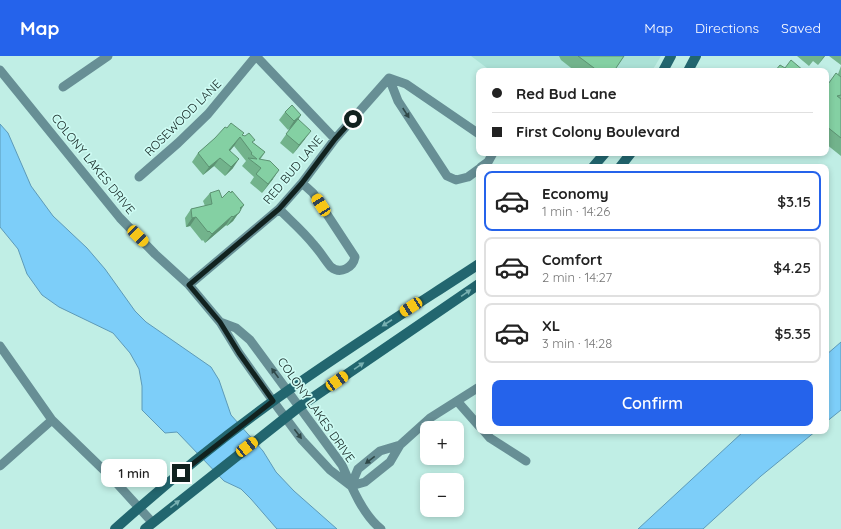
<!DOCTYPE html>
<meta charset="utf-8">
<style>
body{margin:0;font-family:Quicksand,sans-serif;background:#f2f2f2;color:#222;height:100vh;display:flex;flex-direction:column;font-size:15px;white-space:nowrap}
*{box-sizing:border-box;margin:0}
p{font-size:13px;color:#767676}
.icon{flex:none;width:22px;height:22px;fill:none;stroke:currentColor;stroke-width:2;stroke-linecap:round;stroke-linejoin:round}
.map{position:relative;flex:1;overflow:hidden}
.details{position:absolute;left:476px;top:108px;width:353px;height:270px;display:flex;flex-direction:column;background:#fff;border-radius:8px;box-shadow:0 2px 6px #0003}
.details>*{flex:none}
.banner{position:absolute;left:476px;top:12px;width:353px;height:88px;border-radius:8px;box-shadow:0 2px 6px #0003;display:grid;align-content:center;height:88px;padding:0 16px;background:#fff}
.controls{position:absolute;left:420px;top:365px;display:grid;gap:8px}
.controls a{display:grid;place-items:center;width:44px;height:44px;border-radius:8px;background:#fff;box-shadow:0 2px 6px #0003;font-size:20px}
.end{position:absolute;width:18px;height:18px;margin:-9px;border:5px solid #11221f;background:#fff;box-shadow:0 0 0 2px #fff}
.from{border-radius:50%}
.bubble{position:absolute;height:28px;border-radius:8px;background:#fff;box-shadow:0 2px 6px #0003;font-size:13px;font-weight:600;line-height:28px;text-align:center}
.car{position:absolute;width:12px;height:24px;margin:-12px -6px;border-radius:5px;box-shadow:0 0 3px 1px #0007;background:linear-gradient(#f5c518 24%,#345 0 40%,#f5c518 0 76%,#345 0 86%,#f5c518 0)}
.banner b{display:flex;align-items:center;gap:14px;height:38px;font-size:15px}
.banner b+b{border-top:1px solid #e0e0e0}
.banner i{width:10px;height:10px;background:#222}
ul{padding:7px 0 0;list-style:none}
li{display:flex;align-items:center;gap:12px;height:60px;margin:0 8px 6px;padding:0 8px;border:2px solid #e0e0e0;border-radius:8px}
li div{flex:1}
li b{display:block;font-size:15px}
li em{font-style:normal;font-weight:600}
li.active{border-color:#2563eb}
li>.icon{width:36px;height:36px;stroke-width:1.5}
.cta{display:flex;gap:8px;margin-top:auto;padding:8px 16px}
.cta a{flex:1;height:46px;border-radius:8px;background:#2563eb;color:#fff;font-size:16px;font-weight:600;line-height:46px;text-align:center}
header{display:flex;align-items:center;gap:24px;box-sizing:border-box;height:56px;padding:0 20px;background:#2563eb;color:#fff}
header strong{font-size:19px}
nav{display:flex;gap:22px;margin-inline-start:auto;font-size:14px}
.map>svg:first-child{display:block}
.built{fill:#abe1d6}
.water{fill:#7dcef9;stroke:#5d9ab8}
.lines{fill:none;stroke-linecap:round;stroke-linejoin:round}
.street{stroke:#678f95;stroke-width:9}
.secondary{stroke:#22666f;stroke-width:10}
.wall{fill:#72b38c}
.shaded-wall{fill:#5c9272}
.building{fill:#84d0a3;stroke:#5c9272}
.oneway{fill:#2f4848}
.oneway2{fill:#78b0b1}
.route{stroke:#11221f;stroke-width:5}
.labels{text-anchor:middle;stroke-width:3.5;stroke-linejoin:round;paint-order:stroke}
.street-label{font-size:12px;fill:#11221f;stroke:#cdfbf3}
</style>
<header>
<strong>Map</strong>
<nav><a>Map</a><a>Directions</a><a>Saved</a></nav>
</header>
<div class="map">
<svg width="841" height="473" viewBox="0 0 841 473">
<rect width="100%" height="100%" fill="#c0eee5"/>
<path class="built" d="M471 0H661L652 15H491Z"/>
<path class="water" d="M0 68 8 77 31 130 53 160 87 192 105 213 135 255 146 266 211 311 219 324 231 359 263 395 276 416 294 435 337 473H277L251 443 241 433 224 425 177 376 165 377 142 354V330L139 313 130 297 113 277 59 251 42 239 27 218 18 193 0 171Z
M841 286V354L826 366V299Z
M744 375H816L761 420 703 473H638Z"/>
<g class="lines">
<path class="street" d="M256 0 335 83
M0 14 120 162 155 198 189 229 220 266 239 297 273 345 302 384 330 414 351 430
M389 22 398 45 447 120 456 124 468 121 479 113
M389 22 406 28 479 78
M63 31 108 0
M481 111 488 106 493 97
M139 121 178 87 208 58 256 0
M279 153C291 165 304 176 314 189 319 194 327 207 331 211 341 219 353 211 355 201L313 137 302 127
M189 229 279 153 302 127 335 83 389 22
M220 266 236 272 250 284 342 409C351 430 363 459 381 473
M0 290 52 364 112 422 152 466
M457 345 479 370
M484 375 490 382 526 405
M0 410 52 364
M351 430 365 426 390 406 400 389 430 362 479 331
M351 430 358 413 380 395 400 389"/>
<path class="secondary" d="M663 15 671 0
M688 15 696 0
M593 111 605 97
M620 111 631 97
M115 473C163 430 213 389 265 351 335 300 407 255 479 208
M145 473 299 351 479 228"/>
</g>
<path class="wall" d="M559 0H624L614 15H575L561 4Z
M797 0H825L818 9 813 5 809 10Z
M829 0H841V9Z
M841 10V100L826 88V31L838 18Z
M285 56 301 59 298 64 305 83 293 98 280 87 292 70 288 74 279 64Z
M227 72 243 79 265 96 260 104 273 123 262 137 250 127 254 121 242 110 246 105 234 90 230 95 233 112 225 120 214 110 203 119 192 106 198 97Z
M210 137 222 142 244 149 233 165 227 170 226 169 205 187 203 184 202 185 190 170 186 171 185 162 191 153 205 150 203 145Z"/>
<path class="shaded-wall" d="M824 0H825L818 9Z
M301 59 295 68 288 74 294 65Z
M311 75 305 83 293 98 299 89Z
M240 81 234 90 223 103 229 94Z
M220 102 214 110 203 119 209 111Z
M239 103 233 112 225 120 231 111Z
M279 114 273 123 262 137 268 128Z
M244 149 233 165 227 170 240 152Z
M232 160 226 169 205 187 212 178Z
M196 161 190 170 186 171 192 162Z"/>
<path class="building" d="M578 0H624L614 15H598Z
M791 4 804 15H775L780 9 785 12Z
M836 17 841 21V39L837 40 841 43V82L826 70V31Z
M292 49 301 59 294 65 285 56Z
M298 63 311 75 299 89 286 78Z
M231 67 244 77 242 79 245 80 249 77 255 84 252 86 265 96 259 103 270 105 279 114 268 128 256 118 261 112 248 102 257 103 251 98 252 97 240 81 229 94 239 103 231 111 220 102 209 111 198 97 215 82 225 71 227 72Z
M219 134 222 142 229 135 231 137 232 135 244 149 240 152 241 153 239 157 233 161 232 160 212 178 209 175 208 176 196 161 192 162 191 153 212 148 210 137Z"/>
<defs><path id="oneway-solid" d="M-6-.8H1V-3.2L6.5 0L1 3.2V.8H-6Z"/></defs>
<g class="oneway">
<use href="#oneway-solid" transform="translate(406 57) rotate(57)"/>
<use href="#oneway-solid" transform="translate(275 317) rotate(-126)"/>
<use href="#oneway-solid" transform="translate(298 378) rotate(53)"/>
<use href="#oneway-solid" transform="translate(370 404) rotate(142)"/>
</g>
<g class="oneway2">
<use href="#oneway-solid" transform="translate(466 237) rotate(-35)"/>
<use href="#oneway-solid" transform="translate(387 267) rotate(147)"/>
<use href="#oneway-solid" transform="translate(359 310) rotate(-34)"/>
<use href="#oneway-solid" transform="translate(175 448) rotate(-38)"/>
</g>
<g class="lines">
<path class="route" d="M181 417 273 345 239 297 220 266 189 229 279 153 302 127 335 83 353 63"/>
</g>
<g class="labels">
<g class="street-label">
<text transform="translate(183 62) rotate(-45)" y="4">ROSEWOOD LANE</text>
<text transform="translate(93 108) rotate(51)" y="4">COLONY LAKES DRIVE</text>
<text transform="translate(293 114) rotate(-50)" y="4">RED BUD LANE</text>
<text transform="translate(316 354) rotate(55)" y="4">COLONY LAKES DRIVE</text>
</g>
</g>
</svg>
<div class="controls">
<a>+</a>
<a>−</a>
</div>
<i class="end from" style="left:353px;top:63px"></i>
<i class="end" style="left:181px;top:417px"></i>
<div class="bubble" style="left:101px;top:403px;width:66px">1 min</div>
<i class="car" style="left:321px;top:149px;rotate:327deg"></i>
<i class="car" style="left:138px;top:180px;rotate:135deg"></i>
<i class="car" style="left:411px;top:251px;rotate:237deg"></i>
<i class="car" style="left:337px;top:325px;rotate:56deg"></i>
<i class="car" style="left:247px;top:391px;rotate:52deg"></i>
<div class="banner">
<b><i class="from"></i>Red Bud Lane</b>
<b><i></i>First Colony Boulevard</b>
</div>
<section class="details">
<ul>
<li class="active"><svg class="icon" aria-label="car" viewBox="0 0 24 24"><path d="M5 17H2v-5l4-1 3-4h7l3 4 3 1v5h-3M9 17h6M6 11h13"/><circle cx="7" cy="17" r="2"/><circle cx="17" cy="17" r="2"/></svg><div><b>Economy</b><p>1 min · 14:26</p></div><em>$3.15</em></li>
<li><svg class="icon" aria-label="car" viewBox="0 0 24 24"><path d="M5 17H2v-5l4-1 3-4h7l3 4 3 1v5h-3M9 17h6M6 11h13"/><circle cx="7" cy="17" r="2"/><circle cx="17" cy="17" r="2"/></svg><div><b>Comfort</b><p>2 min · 14:27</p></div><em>$4.25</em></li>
<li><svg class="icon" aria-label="car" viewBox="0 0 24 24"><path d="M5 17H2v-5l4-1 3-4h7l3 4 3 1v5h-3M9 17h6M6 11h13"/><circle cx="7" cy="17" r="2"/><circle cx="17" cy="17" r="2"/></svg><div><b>XL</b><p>3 min · 14:28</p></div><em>$5.35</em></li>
</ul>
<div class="cta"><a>Confirm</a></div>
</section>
</div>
